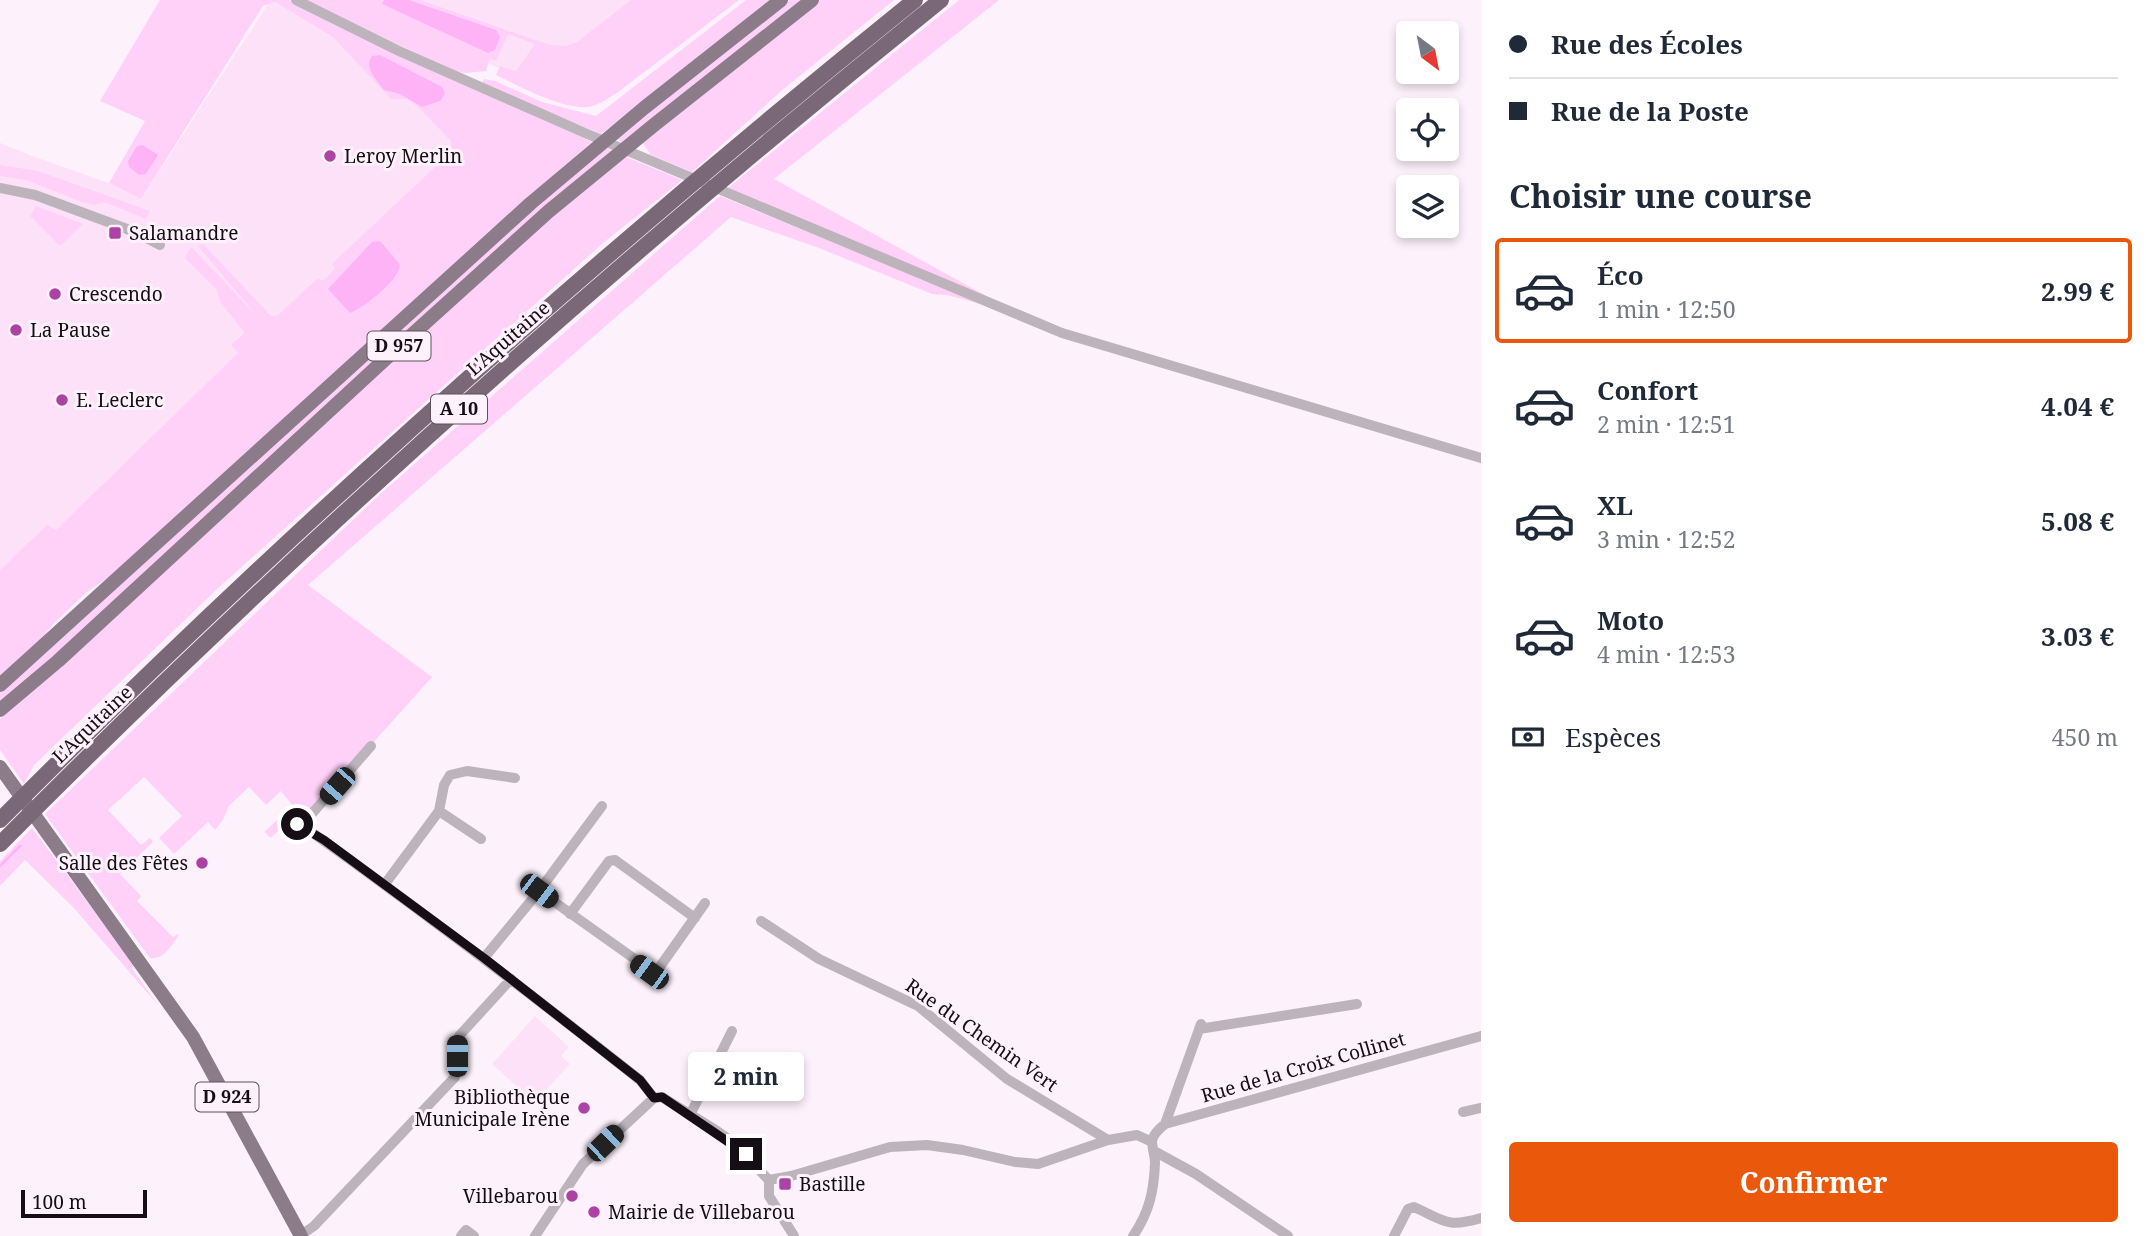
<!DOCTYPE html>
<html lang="fr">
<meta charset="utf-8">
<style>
body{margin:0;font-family:"Noto Serif",serif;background:#f2f2f3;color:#1f2937;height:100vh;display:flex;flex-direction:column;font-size:26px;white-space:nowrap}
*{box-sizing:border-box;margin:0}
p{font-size:23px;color:#747a83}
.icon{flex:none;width:38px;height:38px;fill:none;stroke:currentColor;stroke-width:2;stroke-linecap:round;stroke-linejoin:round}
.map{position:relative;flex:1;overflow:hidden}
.panel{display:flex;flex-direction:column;background:#fff;width:665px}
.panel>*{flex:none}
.hud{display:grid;align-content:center;height:154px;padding:0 28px;background:#fff}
.needle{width:46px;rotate:148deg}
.controls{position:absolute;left:1396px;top:21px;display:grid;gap:14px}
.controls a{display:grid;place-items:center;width:63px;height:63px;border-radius:7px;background:#fff;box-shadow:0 4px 10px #0003;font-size:35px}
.scale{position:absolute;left:21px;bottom:18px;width:126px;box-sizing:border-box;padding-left:7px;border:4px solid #150e14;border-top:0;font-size:19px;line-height:24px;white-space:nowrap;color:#150e14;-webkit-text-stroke:5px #fdf1fb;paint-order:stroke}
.end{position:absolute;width:32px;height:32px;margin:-16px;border:9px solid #150e14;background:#fff;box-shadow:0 0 0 4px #fff}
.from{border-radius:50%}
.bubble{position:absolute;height:49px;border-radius:7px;background:#fff;box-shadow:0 4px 10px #0003;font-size:23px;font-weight:700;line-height:49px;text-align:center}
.car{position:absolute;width:21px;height:42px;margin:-21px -10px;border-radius:9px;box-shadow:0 0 5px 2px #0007;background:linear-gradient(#222 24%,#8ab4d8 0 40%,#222 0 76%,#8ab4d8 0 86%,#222 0)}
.hud b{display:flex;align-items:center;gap:24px;height:66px;font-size:26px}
.hud b+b{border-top:2px solid #e0e1e3}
.hud i{width:18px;height:18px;background:#1f2937}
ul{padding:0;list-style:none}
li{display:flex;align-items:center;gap:21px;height:105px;margin:0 14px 10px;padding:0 14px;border:4px solid transparent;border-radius:7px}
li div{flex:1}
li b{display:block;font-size:26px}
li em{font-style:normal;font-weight:700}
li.active{border-color:#ea580c}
li>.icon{width:63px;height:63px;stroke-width:1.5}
h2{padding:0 28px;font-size:32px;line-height:84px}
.pay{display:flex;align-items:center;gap:18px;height:77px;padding:0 28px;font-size:26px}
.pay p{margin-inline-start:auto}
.cta{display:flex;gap:14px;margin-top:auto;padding:14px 28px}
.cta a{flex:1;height:80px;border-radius:7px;background:#ea580c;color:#fff;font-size:28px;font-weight:700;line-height:80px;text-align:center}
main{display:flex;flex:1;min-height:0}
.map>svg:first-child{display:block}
.built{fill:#fce1f8}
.green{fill:#ffd1f9}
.water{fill:#fdb3f5}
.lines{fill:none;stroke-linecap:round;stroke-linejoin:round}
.stream{stroke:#fdb3f5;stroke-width:2.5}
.minor{stroke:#bcb3bb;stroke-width:10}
.major{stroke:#8c7c8a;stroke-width:14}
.highway{stroke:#7a6878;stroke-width:16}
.route{stroke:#150e14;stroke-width:9}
.poi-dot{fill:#ab42a4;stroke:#fdf1fb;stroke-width:2.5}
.labels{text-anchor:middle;stroke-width:6;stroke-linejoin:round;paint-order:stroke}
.shield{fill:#fdf1fb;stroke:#5b5259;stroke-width:2}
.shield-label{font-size:18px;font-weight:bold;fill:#150e14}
.poi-label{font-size:19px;fill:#150e14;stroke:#fdf1fb;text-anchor:start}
.street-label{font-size:19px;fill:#150e14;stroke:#fdf1fb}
</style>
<main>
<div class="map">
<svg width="1481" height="1236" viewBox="0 0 1481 1236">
<rect width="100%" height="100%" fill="#fdf1fb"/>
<path class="built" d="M271 0 540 146 0 660V143L32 156 109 183 141 199Z
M329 0H659L547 87Z
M535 1016 569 1047 561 1056 570 1064 535 1102 492 1064Z"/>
<path class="green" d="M160 0H289L592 142 488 232 125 567 88 591 53 624 35 647 0 678V570L47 525 56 530 238 353 231 345 245 333 221 303 216 289 185 258 191 247 258 317 198 246 203 244 271 316H277L318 278 322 281 335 269 332 264 452 151 451 141 419 108 408 99H391L333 37 275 2 263 6 141 199 109 183 145 121 100 101Z
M304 0H420L550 45 565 46 577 42 631 0H739L618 92C609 98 599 105 588 107 564 110 518 86 496 75L500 66 516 71 535 44 508 34 496 61 490 58 486 71 466 73 456 72Z
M746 0H771L601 134 482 84 484 79 495 81 542 102 596 116Z
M789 0H804L623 143 614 138Z
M820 0H894L781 91 692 172 651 155 642 142Z
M959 0H999L774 179 992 299 728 188Z
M603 147 613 151 78 635 0 703V693L65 636 370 354Z
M624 156 682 180 603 243 217 589 34 765 24 784 0 750V719L76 652 531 234Z
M0 165 38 171 150 211 146 219 104 202 95 205 82 202 26 180 0 176Z
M720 196 988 306 947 295 932 294 819 248 731 217 308 585 432 677 304 820 295 814 271 838 264 832 293 806 281 791 266 805 249 787 229 806 223 820 215 830 208 822 174 854 159 838 182 816 144 777 108 810 141 845 150 838 153 842 120 874 141 896 137 901 173 937 178 934 179 935C171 946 164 960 150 958L45 814 378 496Z
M36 206 83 224 60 246 30 216Z
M32 828 134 964 132 969 159 1006 73 907 25 860 0 886V861Z"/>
<path class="water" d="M384 0H409L496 30 500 37 495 50 488 53 382 4Z
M380 55 442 87 445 94 440 101 422 107 400 94 384 90C377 80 363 68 372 56Z
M143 145 158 155 146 174 139 175 129 167 128 161 137 146Z
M380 241 400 265C397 282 366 306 350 313L328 289 372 242Z"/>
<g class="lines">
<path class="stream" d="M0 866 20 846"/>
<path class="minor" d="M296 0 399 51 585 133 1062 333 1481 458
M0 188 35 195 135 232 160 245
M439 811 481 839
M302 825 371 746
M286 829 297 823 303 826C418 908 530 993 640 1080L654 1098
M385 884 439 811 444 785 450 775 467 771 515 778
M539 891 653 972 659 968 705 903
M570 914 609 861 615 860 695 918
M761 921 819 959 918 1006 1007 1079 1108 1140
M484 958 539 891 602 806
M1199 1029 1357 1004
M654 1098 662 1097C686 1113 728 1134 746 1155 754 1163 760 1172 769 1180
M1463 1112 1481 1108
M690 1115 732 1031
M1165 1124 1201 1024
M1154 1151 1196 1174 1288 1236
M769 1180 791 1176 890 1147 927 1145 963 1150 1015 1162 1038 1164 1108 1140 1137 1135 1152 1142
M769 1180V1196L794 1236
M301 1235 314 1226 455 1077 457 1071 459 1036 511 979
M461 1236 466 1230 474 1236
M535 1236 583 1164 654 1098
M1133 1236C1149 1213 1154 1191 1155 1163 1155 1156 1152 1147 1152 1141 1153 1134 1160 1128 1165 1124L1481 1036
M1394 1236 1408 1209 1414 1207C1445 1221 1447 1228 1481 1218"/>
<path class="major" d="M0 685 531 203 644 108 781 0
M0 710 58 661 394 351 549 211 654 125 812 0
M0 767 193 1037 301 1236"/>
<path class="highway" d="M0 820C289 530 596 257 915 0
M0 844C297 545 613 264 941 0"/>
</g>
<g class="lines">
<path class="route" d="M297 824 324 840 484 958 640 1080 654 1098 662 1097 746 1154"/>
</g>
<g class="poi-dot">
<circle cx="330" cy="156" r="7"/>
<rect x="108" y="226" width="14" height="14" rx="3.5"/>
<circle cx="55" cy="294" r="7"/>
<circle cx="16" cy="330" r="7"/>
<circle cx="62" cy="400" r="7"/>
<circle cx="202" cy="863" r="7"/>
<circle cx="584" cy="1108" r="7"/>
<rect x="778" y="1177" width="14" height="14" rx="3.5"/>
<circle cx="572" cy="1196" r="7"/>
<circle cx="594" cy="1212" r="7"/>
</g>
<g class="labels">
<g class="shield">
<rect x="367.5" y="331.5" width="63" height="29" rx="5"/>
<rect x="431" y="394.5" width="56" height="29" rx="5"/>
<rect x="195.5" y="1082.5" width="63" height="29" rx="5"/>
</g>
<g class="shield-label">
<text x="399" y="352">D 957</text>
<text x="459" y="415">A 10</text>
<text x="227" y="1103">D 924</text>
</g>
<g class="poi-label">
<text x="344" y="163">Leroy Merlin</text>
<text x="129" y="240">Salamandre</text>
<text x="69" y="301">Crescendo</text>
<text x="30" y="337">La Pause</text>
<text x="76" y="407">E. Leclerc</text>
<text x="188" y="870" text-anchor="end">Salle des Fêtes</text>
<text x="570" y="1104" text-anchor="end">Bibliothèque<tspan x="570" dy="22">Municipale Irène</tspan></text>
<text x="799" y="1191">Bastille</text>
<text x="558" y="1203" text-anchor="end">Villebarou</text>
<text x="608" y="1219">Mairie de Villebarou</text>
</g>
<g class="street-label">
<text transform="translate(508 338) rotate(-41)" y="7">L'Aquitaine</text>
<text transform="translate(92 724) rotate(-44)" y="7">L'Aquitaine</text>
<text transform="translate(982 1035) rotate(35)" y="7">Rue du Chemin Vert</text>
<text transform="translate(1303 1067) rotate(-16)" y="7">Rue de la Croix Collinet</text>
</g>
</g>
</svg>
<div class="controls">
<a><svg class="needle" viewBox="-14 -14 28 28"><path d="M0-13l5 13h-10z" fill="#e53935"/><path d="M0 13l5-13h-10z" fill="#747a83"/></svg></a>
<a><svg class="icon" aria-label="locate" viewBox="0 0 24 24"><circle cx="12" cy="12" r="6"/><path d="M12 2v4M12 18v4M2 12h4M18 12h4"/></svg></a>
<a><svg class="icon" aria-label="layers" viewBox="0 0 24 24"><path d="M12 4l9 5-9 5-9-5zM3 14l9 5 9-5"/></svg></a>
</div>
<div class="scale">100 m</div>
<i class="end from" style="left:297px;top:824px"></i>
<i class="end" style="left:746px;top:1154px"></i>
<div class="bubble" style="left:688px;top:1052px;width:116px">2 min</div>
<i class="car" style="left:337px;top:786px;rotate:221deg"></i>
<i class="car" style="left:539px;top:891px;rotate:127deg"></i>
<i class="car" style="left:649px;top:972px;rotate:306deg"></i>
<i class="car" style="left:457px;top:1056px;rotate:0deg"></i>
<i class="car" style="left:605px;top:1143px;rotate:46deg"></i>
</div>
<section class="panel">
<div class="hud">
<b><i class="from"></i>Rue des Écoles</b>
<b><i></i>Rue de la Poste</b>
</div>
<h2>Choisir une course</h2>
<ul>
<li class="active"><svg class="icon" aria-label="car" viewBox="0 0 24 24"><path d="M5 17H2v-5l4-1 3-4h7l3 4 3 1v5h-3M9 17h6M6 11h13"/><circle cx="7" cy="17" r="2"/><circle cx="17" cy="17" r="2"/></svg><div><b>Éco</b><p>1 min · 12:50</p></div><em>2.99 €</em></li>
<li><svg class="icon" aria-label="car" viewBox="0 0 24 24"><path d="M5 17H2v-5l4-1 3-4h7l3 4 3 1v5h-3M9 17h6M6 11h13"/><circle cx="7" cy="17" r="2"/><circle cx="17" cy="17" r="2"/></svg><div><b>Confort</b><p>2 min · 12:51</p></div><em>4.04 €</em></li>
<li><svg class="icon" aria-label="car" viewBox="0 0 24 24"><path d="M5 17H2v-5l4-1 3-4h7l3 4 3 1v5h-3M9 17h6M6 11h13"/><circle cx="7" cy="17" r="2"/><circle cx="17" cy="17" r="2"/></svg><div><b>XL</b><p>3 min · 12:52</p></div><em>5.08 €</em></li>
<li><svg class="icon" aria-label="car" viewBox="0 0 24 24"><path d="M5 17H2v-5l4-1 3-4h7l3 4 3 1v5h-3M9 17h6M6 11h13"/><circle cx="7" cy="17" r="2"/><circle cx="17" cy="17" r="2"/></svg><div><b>Moto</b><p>4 min · 12:53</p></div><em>3.03 €</em></li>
</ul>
<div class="pay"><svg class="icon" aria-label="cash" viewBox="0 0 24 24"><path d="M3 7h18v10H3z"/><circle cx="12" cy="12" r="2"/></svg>Espèces<p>450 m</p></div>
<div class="cta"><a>Confirmer</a></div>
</section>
</main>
